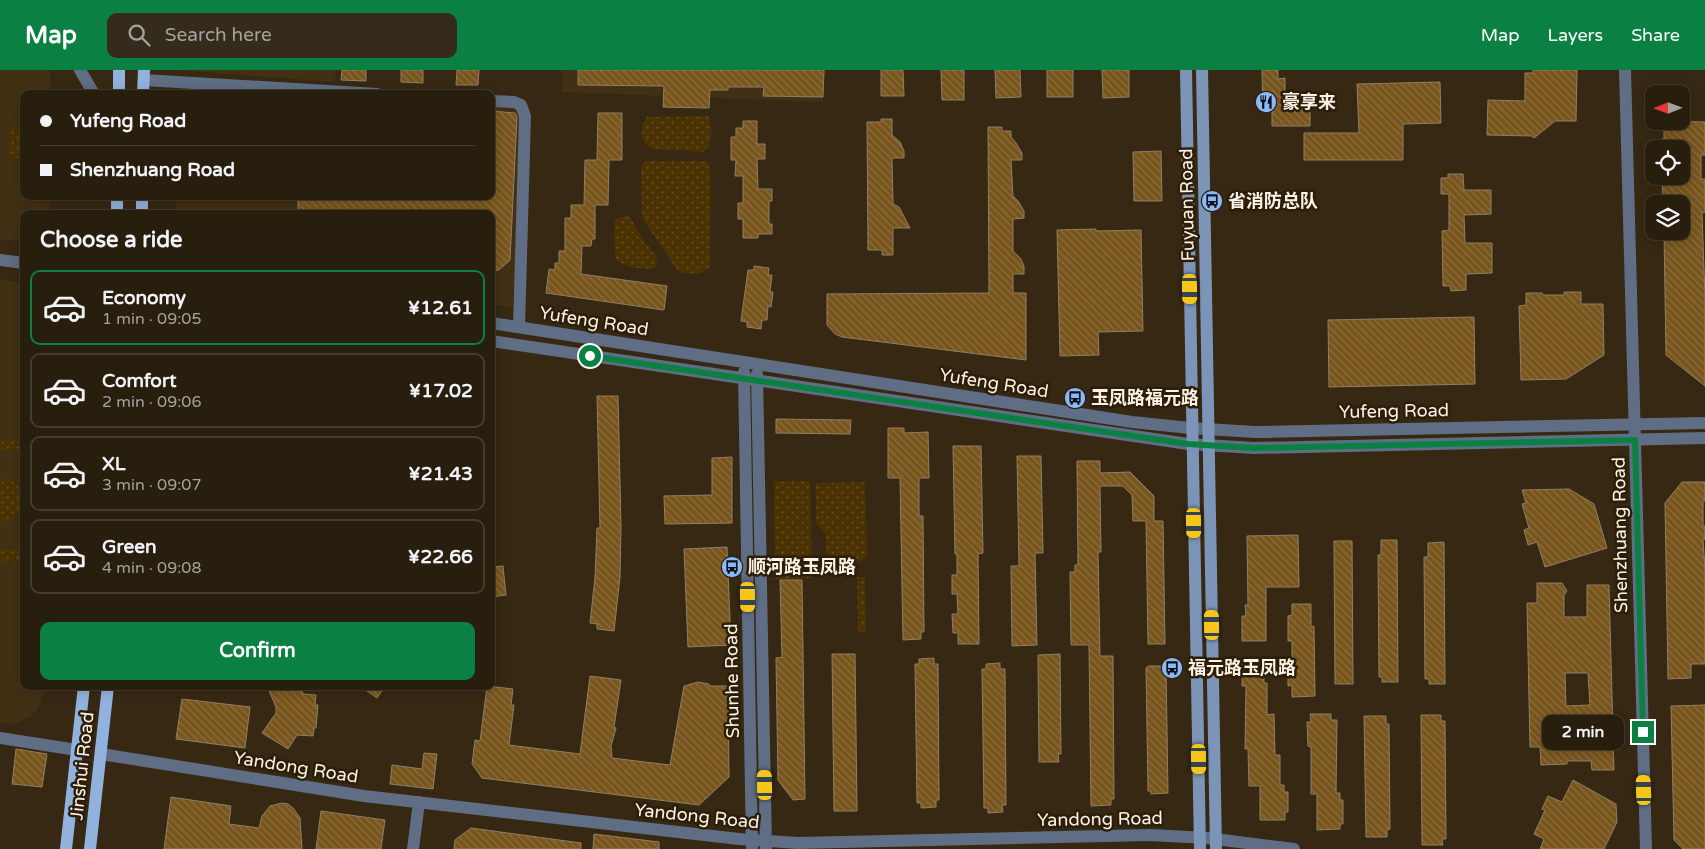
<!DOCTYPE html>
<meta charset="utf-8">
<style>
body{margin:0;font-family:"Varela Round","Noto Sans SC",sans-serif;background:#342b1c;color:#f1f3f6;height:100vh;display:flex;flex-direction:column;font-size:19px;white-space:nowrap}
*{box-sizing:border-box;margin:0}
p{font-size:16px;color:#a5a29e}
.icon{flex:none;width:28px;height:28px;fill:none;stroke:currentColor;stroke-width:2;stroke-linecap:round;stroke-linejoin:round}
.map{position:relative;flex:1;overflow:hidden}
.side{position:absolute;left:20px;top:140px;width:475px;height:480px;display:flex;flex-direction:column;background:#281e0e;border-radius:10px;box-shadow:0 2px 12px #0003,0 0 0 1px #443c2e}
.side>*{flex:none}
.top-card{position:absolute;left:20px;top:20px;width:475px;height:110px;border-radius:10px;box-shadow:0 2px 12px #0003,0 0 0 1px #443c2e;display:grid;align-content:center;height:110px;padding:0 20px;background:#281e0e}
.needle{width:32px;rotate:269deg}
.controls{position:absolute;left:1645px;top:15px;display:grid;gap:10px}
.controls a{display:grid;place-items:center;width:45px;height:45px;border-radius:10px;background:#281e0e;box-shadow:0 2px 12px #0003,0 0 0 1px #443c2e;font-size:25px}
.end{position:absolute;width:22px;height:22px;margin:-11px;border:6px solid #0b8043;background:#fff;box-shadow:0 0 0 2px #fff}
.from{border-radius:50%}
.bubble{position:absolute;height:35px;border-radius:10px;background:#281e0e;box-shadow:0 2px 12px #0003,0 0 0 1px #443c2e;font-size:16px;font-weight:700;line-height:35px;text-align:center}
.car{position:absolute;width:15px;height:30px;margin:-15px -8px;border-radius:6px;box-shadow:0 0 4px 1px #0007;background:linear-gradient(#f5c518 24%,#345 0 40%,#f5c518 0 76%,#345 0 86%,#f5c518 0)}
.top-card b{display:flex;align-items:center;gap:18px;height:48px;font-size:19px}
.top-card b+b{border-top:1px solid #443c2e}
.top-card i{width:12px;height:12px;background:#f1f3f6}
ul{padding:0;list-style:none}
li{display:flex;align-items:center;gap:15px;height:75px;margin:0 10px 8px;padding:0 10px;border:2px solid #443c2e;border-radius:10px}
li div{flex:1}
li b{display:block;font-size:19px}
li em{font-style:normal;font-weight:700}
li.on{border-color:#0b8043}
li>.icon{width:45px;height:45px;stroke-width:1.5}
h2{padding:0 20px;font-size:22px;line-height:60px}
.action{display:flex;gap:10px;margin-top:auto;padding:10px 20px}
.action a{flex:1;height:58px;border-radius:10px;background:#0b8043;color:#fff;font-size:20px;font-weight:700;line-height:58px;text-align:center}
header{display:flex;align-items:center;gap:30px;box-sizing:border-box;height:70px;padding:0 25px;background:#0b8043;color:#fff}
header strong{font-size:24px}
nav{display:flex;gap:28px;margin-inline-start:auto;font-size:18px}
.search{width:350px;height:45px;background:#342b1c;display:flex;align-items:center;gap:12px;box-sizing:border-box;padding:0 18px;border-radius:10px;color:#a5a29e;font-size:19px}
.map>svg:first-child{display:block}
.built{fill:#423014}
.grass{fill:url(#grass-dots)}
.building{fill:url(#building-back-hatch);stroke:#8f7f67;fill-rule:evenodd}
.lines{fill:none;stroke-linecap:round;stroke-linejoin:round}
.minor{stroke:#5f6e84;stroke-width:12}
.tertiary{stroke:#5f6e84;stroke-width:12}
.secondary{stroke:#7c95b7;stroke-width:12}
.primary{stroke:#92b2de;stroke-width:12}
.route{stroke:#0b8043;stroke-width:6}
.labels{text-anchor:middle;stroke-width:5;stroke-linejoin:round;paint-order:stroke}
.poi-label{font-size:18px;font-weight:bold;fill:#fcf3e6;stroke:#2c1e09;text-anchor:start}
.street-label{font-size:18px;fill:#fcf3e6;stroke:#2c1e09}
</style>
<header>
<strong>Map</strong>
<div class="search"><svg class="icon" aria-label="search" viewBox="0 0 24 24"><circle cx="10" cy="10" r="6"/><path d="M15 15l6 6"/></svg>Search here</div>
<nav><a>Map</a><a>Layers</a><a>Share</a></nav>
</header>
<div class="map">
<svg width="1705" height="779" viewBox="0 0 1705 779">
<defs>
<pattern id="grass-dots" width="8" height="8" patternUnits="userSpaceOnUse" patternTransform="scale(1.25)"><rect width="8" height="8" fill="#4b3203"/><path d="M2 2h.1M6 6h.1" fill="none" stroke="#665028" stroke-width="1.8" stroke-linecap="round"/></pattern>
<pattern id="building-back-hatch" width="6" height="6" patternUnits="userSpaceOnUse" patternTransform="scale(1.25)"><rect width="6" height="6" fill="#78551c"/><path d="M-1 5l2 2M0 0l6 6M5-1l2 2" fill="none" stroke="#8c6e3d"/></pattern>
</defs>
<rect width="100%" height="100%" fill="#362813"/>
<path class="built" d="M0 0H50V24H24V126H50V144H24V172L0 169Z
M175 0H336L335 12Z
M562 0H822L823 32 562 22Z
M491 35 516 38 521 45 513 238 491 234V144H175L176 126H491Z
M0 210 24 213V616H46L38 639 30 647 13 654 0 652Z"/>
<path class="grass" d="M708 46C713 57 713 76 703 82L653 79C640 75 639 56 647 47Z
M12 57 19 60 24 65V83L14 90 10 87V59Z
M645 91H706L709 94 711 113 710 197 699 204 685 203 677 200 643 149 642 144 641 97Z
M626 146 630 147 644 171 656 186 657 190 656 198C643 200 624 198 615 188L614 154 616 149Z
M0 369 24 370V381L0 380Z
M0 407C29 410 29 449 0 452Z
M774 411H810L812 508 775 509Z
M865 412 867 486 865 489 862 491H833L828 487 826 483 825 464 816 453V413Z
M0 480H24V491L0 492Z
M857 507H865L866 562H858Z"/>
<path class="building" d="M342 0H366V11L341 10Z
M401 0H423V13L401 12Z
M457 0H479L478 15H456Z
M578 0H824L823 27 763 26 764 17H728V20H710L709 38 663 37 664 16 578 15Z
M881 0H903L904 26H881Z
M941 0H964V30H942Z
M995 0H1020L1021 27 996 28Z
M1047 0H1073V27H1047Z
M1102 0H1129V27L1103 28Z
M1262 0H1278V9L1285 8V28H1310V56H1272V40H1263Z
M1533 0H1577L1576 51H1555L1534 68 1532 66 1487 65 1488 30 1525 31V3H1533Z
M1440 12 1441 53 1403 54V90H1304V63H1359L1357 14Z
M491 41 515 43 517 47 510 190 500 199 491 203V144H298V126H491Z
M598 43H622V90H609L608 135H595V169H592L591 176H582L581 204 667 216 664 240 546 223 549 199 555 200V193H559V181H565V148H571V135H584L585 90H597Z
M881 49H892V65L900 72 904 81V88H892L893 134 899 137 910 158H893V185H882V180H868L867 52H881Z
M743 51H757V74H765V89H757L758 119H772V131H769V154H772V164H758V168H743V149H738V133H743V106H735L736 90H731V67H736V58H743Z
M1664 51 1705 52V85H1701V109H1705V142L1702 143 1705 228V316L1666 285 1664 161H1681V134H1663L1662 106H1681V79H1662V69H1664Z
M988 57H1002V61H1011V67L1016 73 1022 83V90H1011L1013 126 1018 131 1024 141V148L1013 149V181L1021 189 1024 196V204H1013V223H1026V290L842 267 835 264 827 255V224L989 223Z
M1161 81 1162 131H1134L1133 82Z
M1448 104H1463L1464 120H1491V144L1464 145 1465 173H1492V203L1466 204V220L1451 221 1450 216H1443L1442 161 1449 160V124H1441V108H1448Z
M1096 159V161L1141 160 1143 261 1098 262 1099 285 1060 286 1057 160Z
M754 196 769 198 768 205H772L770 222H773L771 237 768 236 767 250H762L761 259 747 257V252L741 251 748 200H754Z
M1564 222H1581V234H1603L1604 285 1566 309 1521 310 1519 236 1526 235V223H1542L1543 225H1564Z
M1474 247 1475 314 1329 317 1328 250Z
M597 326H618L621 456 620 507 614 561 597 559V554L590 553 595 507 597 458H600Z
M776 349 851 350 850 364 776 363Z
M888 358H904V363L928 362 929 408H919V446H923L924 562H921V569L903 570 900 408H888Z
M953 376H981L983 483 978 484 979 574H958V563H953L952 544H958L957 524H952V505H957V484H955Z
M1017 386H1041L1043 483H1035L1037 575 1012 576 1011 496H1019Z
M732 387V453L665 454 664 426 712 425V388Z
M1077 391H1100V403L1130 402 1154 426V451H1163L1165 574H1148L1146 451H1133L1132 425 1123 416H1100L1101 482H1098L1100 586H1113L1114 729H1111V735L1091 736 1089 575H1071L1070 502H1075V495H1078Z
M1682 412H1705V431H1703V456H1705V469H1703L1705 499V594H1691V608L1668 609 1665 433Z
M1569 419 1594 434 1607 478 1545 497 1537 472 1528 475 1524 460 1529 458 1522 434 1526 433 1522 420Z
M1298 465 1299 517H1266V571H1242V546H1246L1245 535H1248L1247 466Z
M1381 470H1397L1398 612H1382V607H1379L1378 485H1381Z
M1334 471H1352L1353 614H1335Z
M1444 472 1445 614H1429V609H1425L1424 487H1428V473Z
M727 477 731 575 688 577 684 479Z
M503 496 506 525 491 527V497Z
M780 510H802L805 729 793 730 778 710 776 588 782 587Z
M1537 513H1562L1567 521 1564 525V547H1587V515H1609L1614 700H1592L1591 691H1567V694L1541 695 1540 677H1530L1527 533H1537ZM1565 603H1588L1590 635 1566 636Z
M1292 534H1311V557L1314 556 1315 626 1292 627V615L1288 616V590H1292V571H1288V546L1292 545Z
M832 584H855L857 741H834Z
M1060 584 1061 684H1058L1059 692H1039L1038 585Z
M934 588V594H938L939 730H936V737L921 738V733H917L915 594H919V589Z
M1246 589 1263 590 1264 613H1267V645L1274 644 1275 685H1280V715H1284V722H1288V742H1285V750H1260V716H1249L1248 679H1245L1246 616H1242V591H1246Z
M1000 593V599H1005L1006 735H1002L1003 742 988 743V738H984L982 599H986V594Z
M1148 596H1166L1168 723 1151 724V721H1148L1146 598Z
M590 606 621 610 614 657 616 658 611 676 612 688 670 695 684 616 698 612 709 614V616H728L729 707 699 735 482 708 472 694 475 670 480 671 487 616 513 619 511 635H514L509 675 580 684Z
M267 616H300L303 624 316 625 315 635H318L316 658H314L313 666 297 665 288 679 262 663 276 643V637Z
M360 616H385L377 628Z
M182 629 250 637 245 678 176 669Z
M1705 635V779H1683L1674 770 1671 636Z
M1310 644H1331V650H1337L1336 723H1340V730H1343V754H1340V759L1317 760V724H1311V677L1308 676 1307 652H1311Z
M1421 645H1441V651H1445L1446 769H1442L1443 775H1422Z
M1364 646H1386V654H1389L1390 759 1387 760V767H1366Z
M16 679 47 684 42 717 12 714Z
M424 683 437 684 433 719 390 714 392 695 422 699Z
M1573 710 1616 734 1617 752 1604 779H1540L1544 769 1534 764 1545 740 1542 739 1548 726 1562 732Z
M171 727 231 736 229 754 259 758 262 746 270 736 282 733 288 734 293 738 300 748 302 779H164Z
M321 741 385 750 381 779H316Z
M471 758 581 773V779H454L455 770Z
M594 764 659 772V779H593Z"/>
<g class="lines">
<path class="minor" d="M80 0 94 24
M1625 0 1646 779
M144 10 377 24
M491 31 514 32 521 35 525 46 519 257
M0 190 24 193
M0 668 77 680
M101 684 364 726 739 769 797 773 1150 765 1207 768 1294 779
M413 779 419 732"/>
<path class="tertiary" d="M491 253 1132 352 1190 358 1255 362 1705 353
M491 271 1188 374 1254 378 1705 368
M744 302 752 779
M757 304 766 779"/>
<path class="secondary" d="M1186 0 1200 779
M1202 0 1216 779"/>
<path class="primary" d="M119 24V0
M143 24 144 0
M117 144V126
M142 144V126
M66 779 84 616
M90 779 108 616"/>
</g>
<g class="lines">
<path class="route" d="M590 286 1188 374 1254 378 1635 370 1643 662"/>
</g>
<defs>
<g id="restaurant-disc" transform="scale(1.125)"><circle r="9.5" fill="#8abafc" stroke="#2c1e09"/><path d="M-5-6h1v4h1v-4h1v4h1v-4h1v5L-1.5 .5V6h-2V.5L-5-1ZM5-6V6H3V1.5H1.5Q1.5-4 5-6Z" fill="#111"/></g>
<g id="bus-disc" transform="scale(1.125)"><circle r="9.5" fill="#8abafc" stroke="#2c1e09"/><path d="M-5-6H5V4H4V6H2V4H-2V6H-4V4H-5ZM-3.5-4V0h7V-4ZM-3.5 1.2v1.5H-2V1.2ZM2 1.2v1.5H3.5V1.2Z" fill="#111"/></g>
</defs>
<g fill-rule="evenodd">
<use href="#restaurant-disc" x="1266" y="32"/>
<use href="#bus-disc" x="1212" y="131"/>
<use href="#bus-disc" x="1075" y="328"/>
<use href="#bus-disc" x="732" y="497"/>
<use href="#bus-disc" x="1172" y="598"/>
</g>
<g class="labels">
<g class="poi-label">
<text x="1282" y="38">豪享来</text>
<text x="1228" y="137">省消防总队</text>
<text x="1091" y="334">玉凤路福元路</text>
<text x="748" y="503">顺河路玉凤路</text>
<text x="1188" y="604">福元路玉凤路</text>
</g>
<g class="street-label">
<text transform="translate(1187 135) rotate(-91)" y="6">Fuyuan Road</text>
<text transform="translate(594 251) rotate(9)" y="6">Yufeng Road</text>
<text transform="translate(994 313) rotate(9)" y="6">Yufeng Road</text>
<text transform="translate(1394 341) rotate(-1)" y="6">Yufeng Road</text>
<text transform="translate(1620 465) rotate(-91)" y="6">Shenzhuang Road</text>
<text transform="translate(732 611) rotate(-91)" y="6">Shunhe Road</text>
<text transform="translate(82 696) rotate(-84)" y="6">Jinshui Road</text>
<text transform="translate(296 697) rotate(9)" y="6">Yandong Road</text>
<text transform="translate(697 746) rotate(6)" y="6">Yandong Road</text>
<text transform="translate(1100 749) rotate(-1)" y="6">Yandong Road</text>
</g>
</g>
</svg>
<div class="controls">
<a><svg class="needle" viewBox="-14 -14 28 28"><path d="M0-13l5 13h-10z" fill="#e53935"/><path d="M0 13l5-13h-10z" fill="#a5a29e"/></svg></a>
<a><svg class="icon" aria-label="locate" viewBox="0 0 24 24"><circle cx="12" cy="12" r="6"/><path d="M12 2v4M12 18v4M2 12h4M18 12h4"/></svg></a>
<a><svg class="icon" aria-label="layers" viewBox="0 0 24 24"><path d="M12 4l9 5-9 5-9-5zM3 14l9 5 9-5"/></svg></a>
</div>
<i class="end from" style="left:590px;top:286px"></i>
<i class="end" style="left:1643px;top:662px"></i>
<div class="bubble" style="left:1542px;top:645px;width:82px">2 min</div>
<i class="car" style="left:1190px;top:219px;rotate:179deg"></i>
<i class="car" style="left:1194px;top:453px;rotate:179deg"></i>
<i class="car" style="left:748px;top:527px;rotate:179deg"></i>
<i class="car" style="left:1212px;top:555px;rotate:359deg"></i>
<i class="car" style="left:1199px;top:689px;rotate:179deg"></i>
<i class="car" style="left:765px;top:715px;rotate:359deg"></i>
<i class="car" style="left:1644px;top:720px;rotate:358deg"></i>
<div class="top-card">
<b><i class="from"></i>Yufeng Road</b>
<b><i></i>Shenzhuang Road</b>
</div>
<section class="side">
<h2>Choose a ride</h2>
<ul>
<li class="on"><svg class="icon" aria-label="car" viewBox="0 0 24 24"><path d="M5 17H2v-5l4-1 3-4h7l3 4 3 1v5h-3M9 17h6M6 11h13"/><circle cx="7" cy="17" r="2"/><circle cx="17" cy="17" r="2"/></svg><div><b>Economy</b><p>1 min · 09:05</p></div><em>¥12.61</em></li>
<li><svg class="icon" aria-label="car" viewBox="0 0 24 24"><path d="M5 17H2v-5l4-1 3-4h7l3 4 3 1v5h-3M9 17h6M6 11h13"/><circle cx="7" cy="17" r="2"/><circle cx="17" cy="17" r="2"/></svg><div><b>Comfort</b><p>2 min · 09:06</p></div><em>¥17.02</em></li>
<li><svg class="icon" aria-label="car" viewBox="0 0 24 24"><path d="M5 17H2v-5l4-1 3-4h7l3 4 3 1v5h-3M9 17h6M6 11h13"/><circle cx="7" cy="17" r="2"/><circle cx="17" cy="17" r="2"/></svg><div><b>XL</b><p>3 min · 09:07</p></div><em>¥21.43</em></li>
<li><svg class="icon" aria-label="car" viewBox="0 0 24 24"><path d="M5 17H2v-5l4-1 3-4h7l3 4 3 1v5h-3M9 17h6M6 11h13"/><circle cx="7" cy="17" r="2"/><circle cx="17" cy="17" r="2"/></svg><div><b>Green</b><p>4 min · 09:08</p></div><em>¥22.66</em></li>
</ul>
<div class="action"><a>Confirm</a></div>
</section>
</div>
